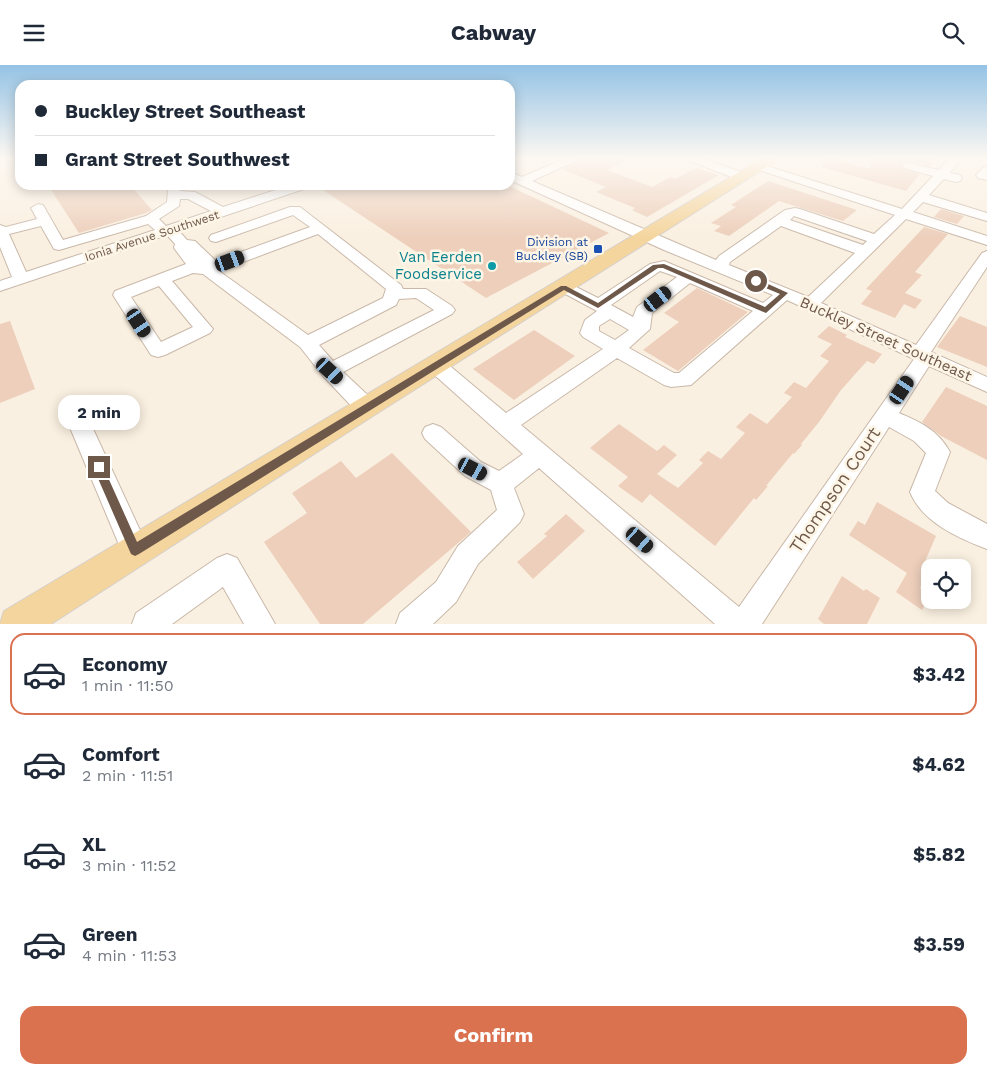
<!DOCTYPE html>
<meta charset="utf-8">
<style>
body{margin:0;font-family:"Work Sans",sans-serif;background:#f2f2f3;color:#1f2937;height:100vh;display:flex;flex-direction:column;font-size:19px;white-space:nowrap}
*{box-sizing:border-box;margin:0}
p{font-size:16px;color:#747a83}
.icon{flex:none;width:28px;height:28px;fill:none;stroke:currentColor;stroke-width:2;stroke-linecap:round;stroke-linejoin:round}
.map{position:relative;height:559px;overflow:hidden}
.details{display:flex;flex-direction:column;background:#fff;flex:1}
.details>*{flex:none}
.guide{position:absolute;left:15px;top:15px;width:500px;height:110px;border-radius:15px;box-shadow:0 2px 12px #0003;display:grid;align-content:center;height:110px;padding:0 20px;background:#fff}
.controls{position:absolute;left:921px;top:494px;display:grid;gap:10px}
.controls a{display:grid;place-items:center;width:50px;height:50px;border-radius:10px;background:#fff;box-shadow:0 2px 12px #0003;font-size:25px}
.end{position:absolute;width:22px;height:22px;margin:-11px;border:6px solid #6e584a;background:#fff;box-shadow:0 0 0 2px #fff}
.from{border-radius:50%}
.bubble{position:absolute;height:35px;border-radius:15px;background:#fff;box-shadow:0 2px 12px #0003;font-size:16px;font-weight:700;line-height:35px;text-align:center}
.car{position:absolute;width:15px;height:30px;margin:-15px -8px;border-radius:6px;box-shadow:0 0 4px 1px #0007;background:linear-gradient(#222 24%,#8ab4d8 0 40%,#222 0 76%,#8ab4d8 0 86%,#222 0)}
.guide b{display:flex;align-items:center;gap:18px;height:48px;font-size:19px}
.guide b+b{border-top:1px solid #e0e1e3}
.guide i{width:12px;height:12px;background:#1f2937}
ul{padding:9px 0 0;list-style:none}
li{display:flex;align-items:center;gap:15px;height:82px;margin:0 10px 8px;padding:0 10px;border:2px solid transparent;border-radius:15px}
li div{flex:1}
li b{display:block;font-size:19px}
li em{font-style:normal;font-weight:700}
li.on{border-color:#da714f}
li>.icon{width:45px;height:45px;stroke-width:1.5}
.action{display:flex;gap:10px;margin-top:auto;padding:10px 20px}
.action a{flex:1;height:58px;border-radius:15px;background:#da714f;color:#fff;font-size:20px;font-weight:700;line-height:58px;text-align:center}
header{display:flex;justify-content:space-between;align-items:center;height:65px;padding:0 20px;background:#fff;font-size:22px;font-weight:700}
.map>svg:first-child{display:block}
.building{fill:#edcfbb}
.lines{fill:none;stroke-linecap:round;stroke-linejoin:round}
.minor-casing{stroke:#c9b8a9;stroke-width:2}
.major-casing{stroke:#d6d0cc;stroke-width:2}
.minor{fill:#fff;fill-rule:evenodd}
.major{fill:#f4d59e;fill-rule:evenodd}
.route{fill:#6e584a}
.transit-dot{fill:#1a4fb4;stroke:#fdf5e6;stroke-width:2}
.culture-dot{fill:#0f9aa8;stroke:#fdf5e6;stroke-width:2}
.labels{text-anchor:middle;stroke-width:5;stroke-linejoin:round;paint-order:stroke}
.far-street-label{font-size:12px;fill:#6e584a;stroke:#fdf5e6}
.far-transit-label{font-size:12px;fill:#164399;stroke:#fdf5e6;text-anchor:end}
.culture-label{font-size:15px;fill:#0d838f;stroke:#fdf5e6;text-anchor:end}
.street-label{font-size:15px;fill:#6e584a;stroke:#fdf5e6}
.near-street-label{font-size:18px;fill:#6e584a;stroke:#fdf5e6}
</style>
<header><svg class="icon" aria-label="menu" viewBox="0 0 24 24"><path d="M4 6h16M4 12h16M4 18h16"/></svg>Cabway<svg class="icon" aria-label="search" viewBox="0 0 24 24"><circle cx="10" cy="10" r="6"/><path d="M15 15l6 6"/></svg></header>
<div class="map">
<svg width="987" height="559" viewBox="0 0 987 559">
<rect width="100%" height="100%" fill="#faf0e1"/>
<path class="building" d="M583 94H630L607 105 652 122 671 112 675 114 696 103 719 110 647 152 632 145 635 143 596 127 606 122 562 104Z
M824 94H837L870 104 872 94H938L930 101 908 96 903 98 900 101 903 104 920 109 906 126 822 102Z
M768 116 857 145 843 156 779 136 729 171 714 166 721 161 711 158 736 142 731 140Z
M48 120H130L152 145 146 148 79 168Z
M339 120H507L609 168 486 233 323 125Z
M941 144 964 151 957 159 934 152Z
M924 162 948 169 915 207 922 210 905 228 922 235 915 244 904 239 895 253 861 239 872 226 866 224Z
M697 223 748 247 678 306 643 285 679 257 664 248Z
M960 251 987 262V302L937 282Z
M10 256 35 324 0 338V259Z
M829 261 847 270 845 272 882 289 874 299 867 296 841 325 819 357 801 379 802 380 794 389 793 388 766 421H768L756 435 754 433 715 481 650 429 642 438 618 421 628 412 590 383 619 359 657 386 664 380 677 390 657 409 678 423 703 398 699 395 708 386 721 394 745 368 736 362 750 348 767 359 792 332 784 328 794 317 806 323 829 296 820 291 832 279 817 272Z
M534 265 575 291 514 335 473 304Z
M946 322 987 341V395L941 371 922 357Z
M392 388 471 467 363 559H320L264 477 307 448 292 428 341 396 356 413Z
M877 437 936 471 923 501 929 505 920 523 930 530 922 545 896 527 907 508 849 470 858 456 865 460Z
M566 449 585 466 533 514 517 497 547 471 544 469Z
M842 511 864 526 866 524 880 533 867 559H824L818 554Z"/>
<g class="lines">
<g class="minor-casing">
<path id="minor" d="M564 94H580L532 116 716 195 719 191 785 145 795 143 800 144 874 169 895 150 756 104 754 102 756 100H764L902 144 933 111 904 103 902 101 904 99 908 98 939 105 949 94H961L950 108 960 110 962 113 960 116 956 117 944 114 929 130 987 148V156L923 137 913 147 987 171V180L906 154 821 238 916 280 982 188 987 186V202L931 287 987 312V327L929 301 899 348C920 357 938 365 950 387L935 426 948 438 987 459V484C958 473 922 457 910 427L926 388 914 376 889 362 762 559H715L539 403 514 423 524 449 520 457 478 499 456 537 433 559H396L400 548 436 517 458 481 497 445 491 425 465 411 425 374 422 368 425 362 433 359 441 362 481 397 499 406 523 389 430 306 427 301 430 296 437 294 444 296 506 348 603 284 583 272 580 268 585 255 597 246 558 225 556 222 558 219H570L598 233 650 199 664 196 763 238 773 230 664 185 510 115V107L522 112ZM794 151 867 176 863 180 790 155ZM781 161 855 188 808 232 729 200 730 197ZM660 206 677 212 637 242 633 252 611 240ZM690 218 753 246 679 308H674L629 283 650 264 652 248ZM787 235 914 294 739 542 521 360 617 293 664 320 671 322 691 320ZM610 254 629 265 615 275 599 266V261Z
M685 94H703L747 109 749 112 743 116 739 115Z
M987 101V115L978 113 976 110 983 103Z
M164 120H176L180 126 195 127 223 142 291 120H309L307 123 179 166 187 175 195 176 216 196 310 162 293 150 216 177 211 176 209 173 211 170 290 142H300L401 220 403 224H426L452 241 455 245 452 249 343 307 374 336 377 342 374 348 366 350 358 348 323 311 300 282 203 209 193 208 172 216 213 264 210 268 165 290 158 292 151 290 113 230 115 226 186 199 174 183 175 179 167 170 0 226V216L12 212 0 182V160L6 162 37 154 31 143 38 139 43 140 63 175 146 151 167 137 168 126ZM180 134H188L211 146 166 161 159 154 179 141ZM148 159 155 165 26 207 9 169 41 161 54 184 59 185ZM318 169 386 224 383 233 308 270 219 206ZM159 221 193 262 161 277 131 232ZM416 233 434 245 333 296 319 280 396 240 399 234Z
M77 345 85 347 88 353 145 476 148 485 145 494 135 498 125 494 66 353 69 347Z
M227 489 237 493 275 559H244L223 522 172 559H132L136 548 217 493Z"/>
</g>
<g class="major-casing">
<path id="major" d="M761 94H779L376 349 51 559H0L4 546Z"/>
</g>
<use href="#minor" class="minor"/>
<use href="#major" class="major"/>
</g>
<linearGradient id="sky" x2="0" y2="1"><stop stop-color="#94c3e5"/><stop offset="0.54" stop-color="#fdf8f2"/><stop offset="1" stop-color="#fdf8f2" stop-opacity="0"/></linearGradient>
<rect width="987" height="173" fill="url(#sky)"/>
<path class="route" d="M664 199 765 242 780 229 754 218V215H759L788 228 766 248 663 203H658L598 243 564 225 139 489 135 491 131 489 93 402 95 399H102L137 477 561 221H566L598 238 653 200Z"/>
<rect class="transit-dot" x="593" y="179" width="10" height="10" rx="2.5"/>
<circle class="culture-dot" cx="492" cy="201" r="5"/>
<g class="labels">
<g class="far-street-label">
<text transform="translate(152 171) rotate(-18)" y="4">Ionia Avenue Southwest</text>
</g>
<g class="far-transit-label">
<text x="588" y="181">Division at<tspan x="588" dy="14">Buckley (SB)</tspan></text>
</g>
<g class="culture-label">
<text x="482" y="197">Van Eerden<tspan x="482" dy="17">Foodservice</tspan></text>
</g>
<g class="street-label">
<text transform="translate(886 274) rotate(24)" y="5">Buckley Street Southeast</text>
</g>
<g class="near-street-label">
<text transform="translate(835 425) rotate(-56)" y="6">Thompson Court</text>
</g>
</g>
</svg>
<div class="controls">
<a><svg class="icon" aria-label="locate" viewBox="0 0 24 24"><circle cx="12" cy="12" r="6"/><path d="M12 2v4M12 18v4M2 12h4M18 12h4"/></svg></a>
</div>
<i class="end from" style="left:756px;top:216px"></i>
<i class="end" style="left:99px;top:402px"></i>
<div class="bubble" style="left:58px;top:330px;width:82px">2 min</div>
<i class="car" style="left:230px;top:196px;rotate:70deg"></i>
<i class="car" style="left:658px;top:234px;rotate:52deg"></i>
<i class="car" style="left:139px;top:258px;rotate:147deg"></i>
<i class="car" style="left:330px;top:306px;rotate:133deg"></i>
<i class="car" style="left:902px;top:325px;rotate:34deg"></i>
<i class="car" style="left:473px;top:404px;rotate:118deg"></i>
<i class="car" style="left:640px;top:475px;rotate:131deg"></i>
<div class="guide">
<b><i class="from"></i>Buckley Street Southeast</b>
<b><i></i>Grant Street Southwest</b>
</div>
</div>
<section class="details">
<ul>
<li class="on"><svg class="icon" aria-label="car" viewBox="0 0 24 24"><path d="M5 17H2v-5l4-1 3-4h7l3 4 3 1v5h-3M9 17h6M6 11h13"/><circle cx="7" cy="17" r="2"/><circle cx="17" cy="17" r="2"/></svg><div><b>Economy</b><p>1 min · 11:50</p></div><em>$3.42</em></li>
<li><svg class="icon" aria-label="car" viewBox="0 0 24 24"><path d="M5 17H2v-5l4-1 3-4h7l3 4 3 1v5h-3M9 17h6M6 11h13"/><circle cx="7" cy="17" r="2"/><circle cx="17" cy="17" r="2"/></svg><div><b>Comfort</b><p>2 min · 11:51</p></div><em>$4.62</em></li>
<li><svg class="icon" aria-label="car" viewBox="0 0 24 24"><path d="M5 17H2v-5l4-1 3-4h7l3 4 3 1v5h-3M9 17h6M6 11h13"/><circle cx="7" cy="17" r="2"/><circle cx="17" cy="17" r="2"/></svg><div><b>XL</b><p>3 min · 11:52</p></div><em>$5.82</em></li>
<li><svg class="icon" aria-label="car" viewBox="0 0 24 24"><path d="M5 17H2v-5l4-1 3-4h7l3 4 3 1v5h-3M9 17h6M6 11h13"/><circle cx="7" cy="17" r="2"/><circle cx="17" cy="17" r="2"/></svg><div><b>Green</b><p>4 min · 11:53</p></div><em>$3.59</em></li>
</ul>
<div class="action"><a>Confirm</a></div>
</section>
